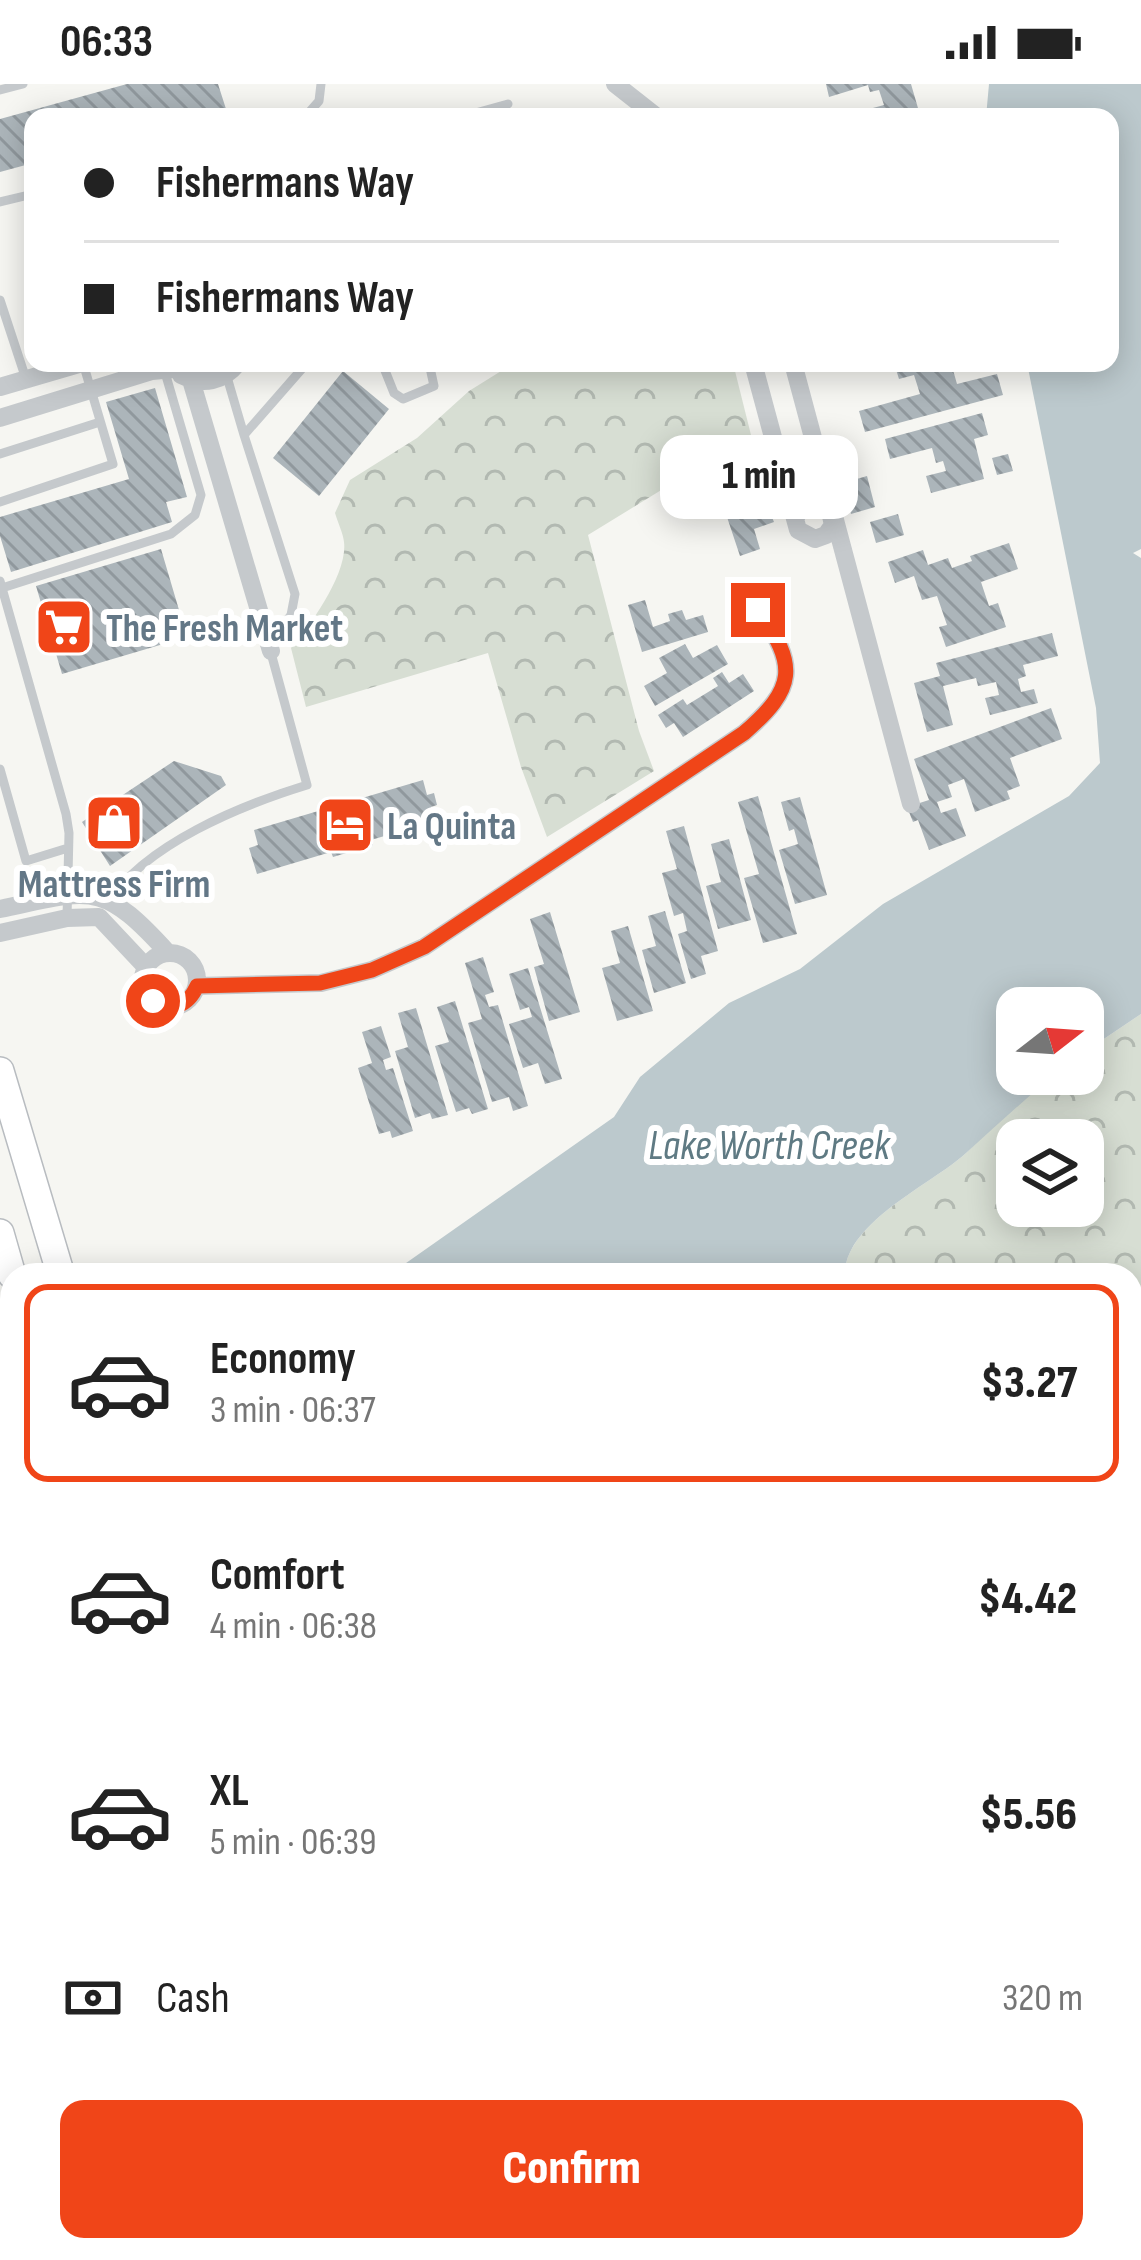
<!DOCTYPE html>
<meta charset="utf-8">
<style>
body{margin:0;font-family:"Sofia Sans Condensed",sans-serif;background:#f2f2f2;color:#222;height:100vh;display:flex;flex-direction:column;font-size:45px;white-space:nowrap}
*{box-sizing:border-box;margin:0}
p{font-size:39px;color:#767676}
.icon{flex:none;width:66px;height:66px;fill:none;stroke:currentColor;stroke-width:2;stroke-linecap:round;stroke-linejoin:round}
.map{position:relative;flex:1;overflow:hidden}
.side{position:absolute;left:0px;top:1179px;width:1143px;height:999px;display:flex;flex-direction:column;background:#fff;border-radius:36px 36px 0 0;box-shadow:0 6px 30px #0003}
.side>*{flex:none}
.top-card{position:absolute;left:24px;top:24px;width:1095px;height:264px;border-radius:24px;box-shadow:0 6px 30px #0003;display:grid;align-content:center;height:264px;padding:0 60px;background:#fff}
.needle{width:78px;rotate:73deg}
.buttons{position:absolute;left:996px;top:903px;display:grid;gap:24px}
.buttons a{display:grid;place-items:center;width:108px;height:108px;border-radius:24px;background:#fff;box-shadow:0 6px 30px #0003;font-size:60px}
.end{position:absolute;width:54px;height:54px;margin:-27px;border:15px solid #f04518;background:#fff;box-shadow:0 0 0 6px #fff}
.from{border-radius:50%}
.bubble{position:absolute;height:84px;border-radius:24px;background:#fff;box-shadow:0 6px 30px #0003;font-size:39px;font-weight:800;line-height:84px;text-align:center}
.top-card b{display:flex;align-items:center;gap:42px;height:114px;font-size:45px}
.top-card b+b{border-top:3px solid #e0e0e0}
.top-card i{width:30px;height:30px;background:#222}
ul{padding:21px 0 0;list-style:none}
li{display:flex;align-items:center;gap:36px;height:198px;margin:0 24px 18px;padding:0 36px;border:6px solid transparent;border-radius:24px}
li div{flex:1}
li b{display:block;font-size:45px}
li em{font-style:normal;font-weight:800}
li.selected{border-color:#f04518}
li>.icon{width:108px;height:108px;stroke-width:1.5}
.pay{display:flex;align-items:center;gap:30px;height:132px;padding:0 60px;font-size:45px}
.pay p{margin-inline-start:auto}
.action{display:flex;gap:24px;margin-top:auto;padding:24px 60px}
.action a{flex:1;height:138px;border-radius:24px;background:#f04518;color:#fff;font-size:48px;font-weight:800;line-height:138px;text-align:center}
.status{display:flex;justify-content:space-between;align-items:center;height:84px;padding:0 60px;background:#fff;direction:ltr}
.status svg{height:33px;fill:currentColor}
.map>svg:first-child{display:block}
.forest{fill:url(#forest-crowns);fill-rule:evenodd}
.water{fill:#bcc9cd}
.building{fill:url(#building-back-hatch)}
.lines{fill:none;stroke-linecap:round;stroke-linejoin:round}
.primary-casing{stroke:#b8bcc0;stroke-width:30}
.path{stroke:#bfc1c3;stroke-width:3;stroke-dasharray:6 6;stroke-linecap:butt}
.lane{stroke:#c5c9cc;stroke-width:9}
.street{stroke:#c5c9cc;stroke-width:18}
.primary{stroke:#fff;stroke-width:27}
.route{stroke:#f04518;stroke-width:15}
.labels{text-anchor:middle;stroke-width:12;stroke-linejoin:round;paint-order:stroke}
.poi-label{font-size:39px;font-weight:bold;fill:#637786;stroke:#fff;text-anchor:start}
.water-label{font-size:42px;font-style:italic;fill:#5f7a83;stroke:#fff}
</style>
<div class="status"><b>06:33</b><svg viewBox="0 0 49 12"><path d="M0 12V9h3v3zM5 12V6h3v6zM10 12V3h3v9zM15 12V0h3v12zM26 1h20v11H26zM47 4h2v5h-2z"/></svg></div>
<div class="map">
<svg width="1141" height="2176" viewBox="0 0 1141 2176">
<defs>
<pattern id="forest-crowns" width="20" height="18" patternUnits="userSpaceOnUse" patternTransform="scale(3)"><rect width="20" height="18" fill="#d7ded3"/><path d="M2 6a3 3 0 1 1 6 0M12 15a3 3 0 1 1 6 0" fill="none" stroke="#b2b9b1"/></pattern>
<pattern id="building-back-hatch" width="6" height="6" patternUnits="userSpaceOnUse" patternTransform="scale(3)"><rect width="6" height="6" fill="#acb5ba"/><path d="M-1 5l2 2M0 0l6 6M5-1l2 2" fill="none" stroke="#90989d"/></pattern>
</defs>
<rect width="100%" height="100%" fill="#f6f6f2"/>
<path class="forest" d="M514 279H733L751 351 588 451 639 647 654 687 547 753 521 683 488 569 306 623 291 564C310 542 348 489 344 458 343 449 338 439 335 429L350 396 417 354 469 307Z
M1141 930V1399L1131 1391V1191H845C844 1139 932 1100 965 1070 984 1053 1034 998 1055 990 1062 988 1076 990 1083 990V969ZM1017 1056H1083V1122H1017Z
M0 1271 12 1313V1456L0 1464Z
M1141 1586V1654L1131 1664V1595Z
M1141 1746V1991L1132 1994 1135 2004H1131V1752Z"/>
<path class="water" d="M989 0H1141V465L1133 469 1141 474V930L1083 969V924H1017V990H1055C1024 1016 995 1043 965 1070 932 1100 844 1139 845 1191H389L614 1033 640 993 729 919 800 885 883 820 1069 712 1100 679 1096 624 1027 279H1110V33H986Z
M1131 1391 1141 1399V1550L1131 1540Z
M12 1454V2166H81L88 2176H0V1463Z
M1141 1654V1726H1131V1664Z"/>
<path class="building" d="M127 0H218L226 25 199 33H33V79L0 88V35Z
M826 0H911L920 31 860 33 858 28 884 21 879 6 870 8 868 1 829 13Z
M894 279H951L957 300 997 290 1003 311 865 348 859 327 920 310 914 291 899 295Z
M343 287 389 325 319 412 273 374Z
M155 304 187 413 166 418 172 438 11 488 0 452V433L129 395 106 318Z
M982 329 988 351 974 355 984 395 931 409 926 392 946 387 943 377 936 379 932 364 890 375 885 355Z
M1008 370 1013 387 997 391 992 374Z
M750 384 756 400 743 405 752 432 769 426 774 438 754 445 760 465 740 472 715 397Z
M867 392 875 423 851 430 843 399Z
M898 430 904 451 876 459 870 438Z
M1009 459 1018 485 981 498 989 522 998 519 1006 543 946 563 939 543 947 541 937 512 922 516 914 492 895 499 888 478 923 466 928 481 948 474 952 484 972 477 970 472Z
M161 465 187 553 62 590 36 502Z
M645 516 653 543 670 537 668 530 682 526 686 536 703 531 708 548 642 568 628 521Z
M1052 549 1058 572 1023 581 1026 592 1018 595 1021 608 1034 605 1038 619 990 631 985 614 999 611 996 598 978 602 976 594 943 602 953 641 927 648 914 599 940 592 936 579Z
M685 560 693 574 717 561 728 580 655 622 644 602 667 589 659 574Z
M722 588 729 599 743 590 754 607 683 653 674 639 666 644 658 631 683 615 687 621 718 602 713 594Z
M1051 624 1062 655 1010 674 1020 702 1007 707 1010 715 975 728 964 695 948 701 952 713 937 718 941 729 956 724 966 752 929 766 918 736 913 738 907 723 929 716 914 675Z
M174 677 221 692 226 701 110 782 82 738Z
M423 696 427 711 434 709 437 721 431 723 435 737 371 756 373 761 333 773 331 768 257 790 249 764 258 761 254 746Z
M758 712 797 850 763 859 744 794 759 790 738 718Z
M800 713 827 811 795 820 779 766 798 760 794 745 789 747 781 718Z
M684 742 718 867 701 872 706 890 691 895 678 850 687 847 683 829 674 832 662 789 677 785 666 747Z
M729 755 751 836 718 845 706 802 721 798 711 760Z
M665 827 686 899 654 909 642 866 656 862 648 832Z
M550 828 580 928 549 937 534 883 544 880 530 835Z
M628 842 653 927 617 937 602 884 620 879 611 847Z
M483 873 494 908 485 911 489 923 498 921 528 1022 513 1027 509 1013 492 1018 468 939 482 935 465 879Z
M528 884 562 995 545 1000 538 979 523 984 509 940 532 933 529 923 520 926 509 890Z
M455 917 488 1025 472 1030 469 1024 456 1028 435 962 449 958 437 923Z
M416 924 448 1031 432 1035 430 1029 415 1034 395 967 408 963 398 929Z
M381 942 391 973 383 976 386 986 393 984 413 1047 392 1054 390 1047 379 1050 358 984 372 979 362 948Z
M638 2166H687L696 2176H648Z"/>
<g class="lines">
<g class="primary-casing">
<path id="primary" d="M0 987 61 1191
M0 1149 12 1191
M1131 1524 1141 1515
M1131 1568 1141 1558
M308 2166 312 2176
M361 2166 364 2176
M416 2176 427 2166
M491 2176 502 2166"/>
</g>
<path class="path" d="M1131 2046 1141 2057
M388 2166 392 2176"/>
<path class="lane" d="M0 6 23 0
M305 33 319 17 321 0
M461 33 508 20
M0 118 33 110
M0 216 26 295
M382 279 394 309 403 315 434 302 429 279
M227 293 244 351 307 279
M244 351 295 510 291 531 271 558
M0 370 100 338
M0 418 113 380 83 279
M0 497 66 730 69 749 67 834
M2 504 171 450 195 431 201 411 164 285
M0 685 26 777 68 764
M108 819C145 760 242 721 307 701L271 569
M1131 2018 1141 2016
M1131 2140 1141 2131
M608 2166 618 2176
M730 2166 739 2176
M750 2176 772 2166
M1082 2176 1096 2166"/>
<path class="street" d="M615 0 657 33
M753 279 798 446 815 455 826 451 833 441 829 423 816 417 803 421 796 433
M793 279 911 720
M181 291C203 302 223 298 238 279
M191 296 271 567
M0 303 82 279
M0 334 152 287 174 285
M0 825C91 806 101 795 168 869
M0 849 67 834 99 833 146 883
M143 896a27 27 0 1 1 54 0a27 27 0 1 1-54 0Z
M197 902 321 899 372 886 424 863 744 649C796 604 798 582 758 526
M126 2176 128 2166"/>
<use href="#primary" class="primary"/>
</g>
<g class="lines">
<path class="route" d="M153 917C172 928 188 922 197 902L320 899 372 886 424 863 744 649C796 604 798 582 758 526"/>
</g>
<defs>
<g id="supermarket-square" transform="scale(3)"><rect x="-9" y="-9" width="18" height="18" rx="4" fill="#f04518" stroke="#fff"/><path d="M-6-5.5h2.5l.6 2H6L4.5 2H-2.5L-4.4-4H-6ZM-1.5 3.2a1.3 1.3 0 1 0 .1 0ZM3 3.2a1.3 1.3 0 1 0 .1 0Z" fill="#fff"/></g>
<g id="shop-square" transform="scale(3)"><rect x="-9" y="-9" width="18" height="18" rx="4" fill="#f04518" stroke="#fff"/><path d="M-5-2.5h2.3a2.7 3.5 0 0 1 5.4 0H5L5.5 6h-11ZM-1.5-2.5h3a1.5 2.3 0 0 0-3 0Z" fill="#fff"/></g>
<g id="hotel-square" transform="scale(3)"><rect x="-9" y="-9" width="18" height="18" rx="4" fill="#f04518" stroke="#fff"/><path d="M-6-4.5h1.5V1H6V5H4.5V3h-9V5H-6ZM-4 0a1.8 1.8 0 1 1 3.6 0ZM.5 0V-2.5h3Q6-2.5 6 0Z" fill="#fff"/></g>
</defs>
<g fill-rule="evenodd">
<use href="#supermarket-square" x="64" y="543"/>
<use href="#shop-square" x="114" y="739"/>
<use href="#hotel-square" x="345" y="741"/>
</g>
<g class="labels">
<g class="poi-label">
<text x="106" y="557">The Fresh Market</text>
<text x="387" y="755">La Quinta</text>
<text x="114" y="813" text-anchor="middle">Mattress Firm</text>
</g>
<g class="water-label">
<text x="769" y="1075">Lake Worth Creek</text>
</g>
</g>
</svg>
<div class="buttons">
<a><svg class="needle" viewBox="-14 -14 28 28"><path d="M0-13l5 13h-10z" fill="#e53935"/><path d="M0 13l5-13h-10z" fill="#767676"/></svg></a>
<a><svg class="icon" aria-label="layers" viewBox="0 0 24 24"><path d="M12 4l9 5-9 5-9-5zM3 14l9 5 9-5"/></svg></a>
</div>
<i class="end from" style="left:153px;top:917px"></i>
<i class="end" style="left:758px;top:526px"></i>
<div class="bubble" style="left:660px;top:351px;width:198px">1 min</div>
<div class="top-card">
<b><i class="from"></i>Fishermans Way</b>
<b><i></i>Fishermans Way</b>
</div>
<section class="side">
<ul>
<li class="selected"><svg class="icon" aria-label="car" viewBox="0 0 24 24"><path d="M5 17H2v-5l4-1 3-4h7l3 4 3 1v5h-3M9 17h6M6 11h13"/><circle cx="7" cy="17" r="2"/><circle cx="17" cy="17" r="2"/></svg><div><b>Economy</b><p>3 min · 06:37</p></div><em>$3.27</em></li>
<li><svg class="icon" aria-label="car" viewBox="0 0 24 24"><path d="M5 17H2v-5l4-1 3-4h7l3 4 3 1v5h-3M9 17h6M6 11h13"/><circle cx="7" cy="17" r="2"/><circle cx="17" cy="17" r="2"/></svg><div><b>Comfort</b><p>4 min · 06:38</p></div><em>$4.42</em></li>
<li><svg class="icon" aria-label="car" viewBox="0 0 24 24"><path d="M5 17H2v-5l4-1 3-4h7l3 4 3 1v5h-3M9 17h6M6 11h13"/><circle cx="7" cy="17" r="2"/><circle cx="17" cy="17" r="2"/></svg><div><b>XL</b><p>5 min · 06:39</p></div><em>$5.56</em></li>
</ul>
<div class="pay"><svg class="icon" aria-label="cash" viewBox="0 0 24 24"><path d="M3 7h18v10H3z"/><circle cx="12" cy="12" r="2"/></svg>Cash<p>320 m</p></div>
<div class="action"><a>Confirm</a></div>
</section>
</div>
